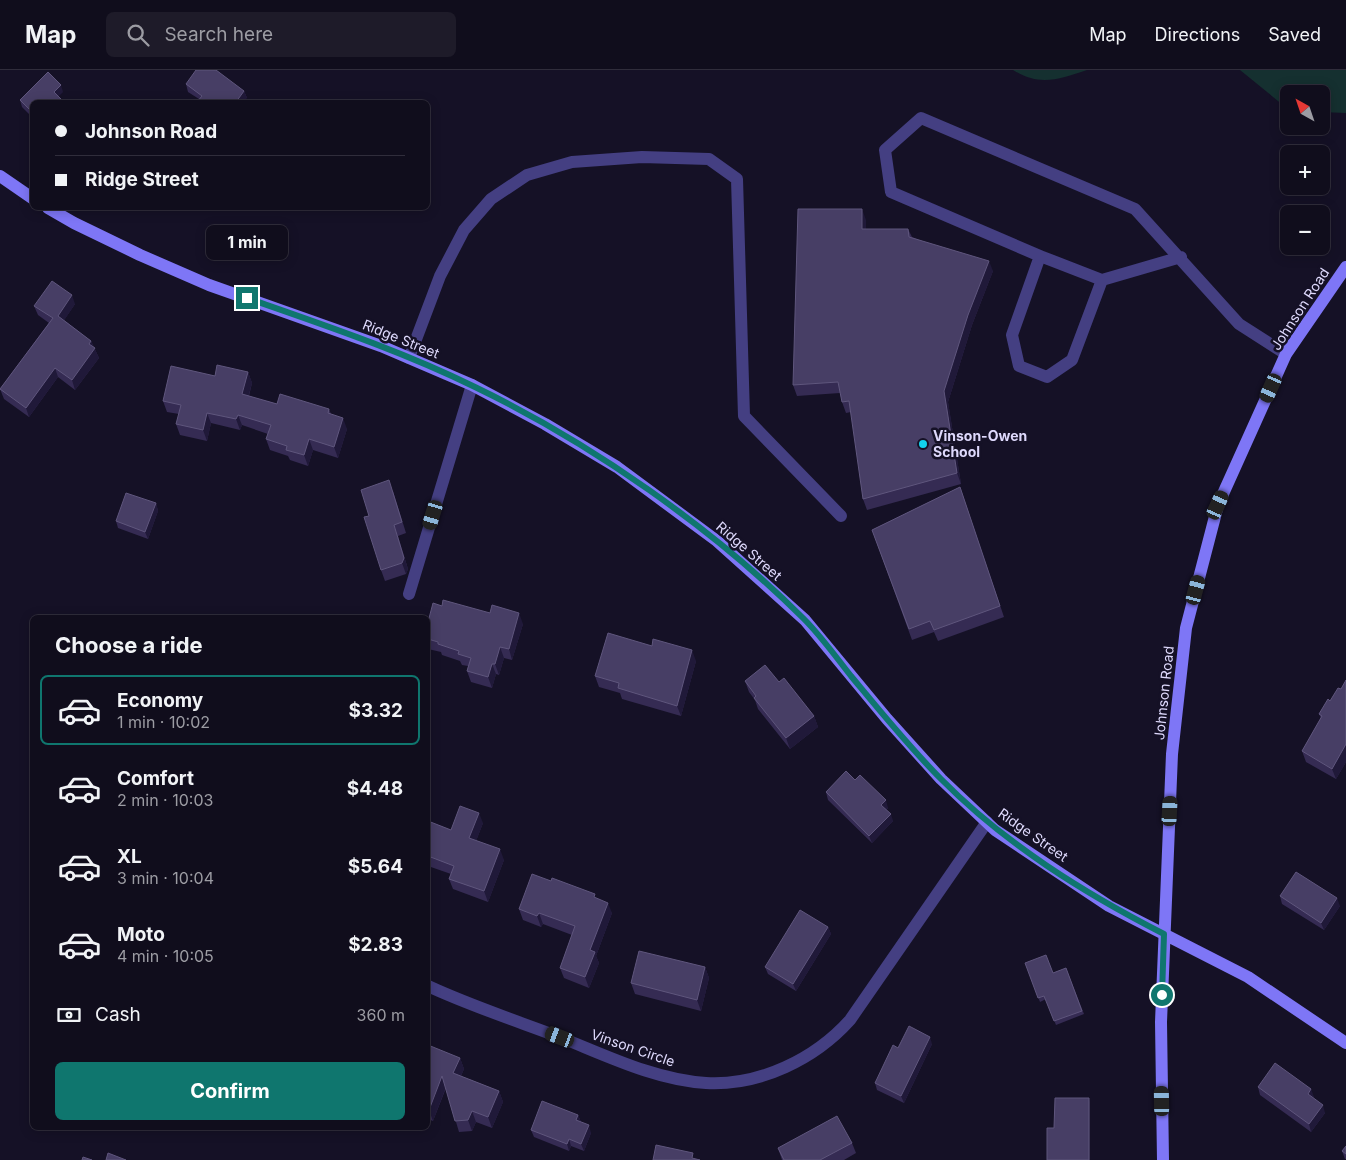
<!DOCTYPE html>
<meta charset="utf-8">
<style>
body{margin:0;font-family:Inter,sans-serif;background:#1e1b29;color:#f1f3f6;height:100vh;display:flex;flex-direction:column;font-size:19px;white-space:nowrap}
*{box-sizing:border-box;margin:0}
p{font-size:16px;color:#9c9ca3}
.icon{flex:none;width:28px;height:28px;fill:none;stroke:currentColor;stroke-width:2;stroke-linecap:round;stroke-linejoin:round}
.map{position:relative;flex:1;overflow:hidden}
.panel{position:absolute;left:30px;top:545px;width:400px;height:515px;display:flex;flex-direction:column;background:#100d1c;border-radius:8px;box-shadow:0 2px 12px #0003,0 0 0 1px #302d3b}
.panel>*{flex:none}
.banner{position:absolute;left:30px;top:30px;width:400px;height:110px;border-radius:8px;box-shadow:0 2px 12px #0003,0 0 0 1px #302d3b;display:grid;align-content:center;height:110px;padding:0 25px;background:#100d1c}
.needle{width:32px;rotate:320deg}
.controls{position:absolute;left:1280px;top:15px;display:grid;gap:10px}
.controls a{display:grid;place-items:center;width:50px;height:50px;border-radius:8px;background:#100d1c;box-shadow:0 2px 12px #0003,0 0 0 1px #302d3b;font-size:25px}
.end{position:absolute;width:22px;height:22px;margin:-11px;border:6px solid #0f766e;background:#fff;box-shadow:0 0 0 2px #fff}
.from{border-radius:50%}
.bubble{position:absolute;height:35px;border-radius:8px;background:#100d1c;box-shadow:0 2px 12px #0003,0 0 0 1px #302d3b;font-size:16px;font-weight:700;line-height:35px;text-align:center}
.car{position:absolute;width:15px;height:30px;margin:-15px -8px;border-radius:6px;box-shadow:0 0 4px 1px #0007;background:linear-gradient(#222 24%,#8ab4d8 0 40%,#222 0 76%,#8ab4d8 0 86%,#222 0)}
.banner b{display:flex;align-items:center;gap:18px;height:48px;font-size:19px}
.banner b+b{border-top:1px solid #302d3b}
.banner i{width:12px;height:12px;background:#f1f3f6}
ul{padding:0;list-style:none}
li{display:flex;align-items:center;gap:15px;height:70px;margin:0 10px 8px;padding:0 15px;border:2px solid transparent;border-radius:8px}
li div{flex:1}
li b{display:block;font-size:19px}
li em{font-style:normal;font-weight:700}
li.current{border-color:#0f766e}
li>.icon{width:45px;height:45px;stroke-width:1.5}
h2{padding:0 25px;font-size:22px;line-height:60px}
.pay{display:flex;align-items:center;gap:12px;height:55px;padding:0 25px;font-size:19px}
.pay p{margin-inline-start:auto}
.cta{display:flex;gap:10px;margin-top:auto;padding:10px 25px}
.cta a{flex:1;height:58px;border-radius:8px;background:#0f766e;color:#fff;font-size:20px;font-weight:700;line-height:58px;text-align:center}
header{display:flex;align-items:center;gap:30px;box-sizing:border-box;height:70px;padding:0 25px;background:#100d1c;border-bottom:1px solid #302d3b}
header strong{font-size:24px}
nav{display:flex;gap:28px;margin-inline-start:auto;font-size:18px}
.search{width:350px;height:45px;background:#1e1b29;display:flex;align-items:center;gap:12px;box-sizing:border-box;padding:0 18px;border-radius:8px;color:#9c9ca3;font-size:19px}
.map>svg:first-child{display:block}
.green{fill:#153030}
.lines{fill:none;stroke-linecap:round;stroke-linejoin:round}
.lane{stroke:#443f82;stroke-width:12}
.street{stroke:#443f82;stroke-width:12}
.secondary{stroke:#7e76f6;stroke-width:12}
.wall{fill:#352b53}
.shaded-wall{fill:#201939}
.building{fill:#473e65;stroke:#5f567d}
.route{stroke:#0f766e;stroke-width:6}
.poi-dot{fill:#12d2ef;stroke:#151126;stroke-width:2}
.labels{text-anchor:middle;stroke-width:5;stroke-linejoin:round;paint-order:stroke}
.street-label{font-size:14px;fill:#ded9fc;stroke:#151126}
.poi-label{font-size:14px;font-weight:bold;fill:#ded9fc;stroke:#151126;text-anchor:start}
</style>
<header>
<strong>Map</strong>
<div class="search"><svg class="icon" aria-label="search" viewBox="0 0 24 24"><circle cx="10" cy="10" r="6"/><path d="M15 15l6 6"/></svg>Search here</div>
<nav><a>Map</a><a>Directions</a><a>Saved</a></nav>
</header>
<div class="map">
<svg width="1346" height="1090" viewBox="0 0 1346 1090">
<rect width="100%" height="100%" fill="#151126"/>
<path class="green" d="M1013 0H1087C1059 9 1040 17 1013 0Z
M1240 0H1346V43L1321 42V24H1289V40Z"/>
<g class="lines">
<path class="lane" d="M1040 186 1012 265 1019 296 1047 307 1072 290 1102 210
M1181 187 1102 210 1040 186 891 122 885 80 921 48 1135 139 1239 254 1286 284
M409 288 440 206 464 160 491 129 527 105 572 92 642 87 709 89 737 109 744 346 841 446
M409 524 472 315"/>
<path class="street" d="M428 916C471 936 517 951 562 968 607 986 656 1010 706 1013 760 1016 815 989 850 950L987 752"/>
<path class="secondary" d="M0 106 32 128
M48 138 74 153 140 185 209 215 381 276 472 315 545 354 617 397 717 471 805 550 887 649 941 709 995 760 1109 836 1248 907 1346 973
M1163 1090 1161 952 1172 684 1186 558 1218 435 1286 284 1346 197"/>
</g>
<path class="wall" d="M186 14 244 21 247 28 199 29 188 22Z
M63 22 32 32V47L22 37 20 30Z
M866 150V159H908L912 167 993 201 972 255 948 332 961 414 867 440 863 429 851 342 846 343 842 332 840 323 797 326 793 315Z
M75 234 64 250 91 271 99 288 75 320 58 307 29 347 4 329 0 319 49 253 38 245 34 236Z
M248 302 252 313 249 326 277 334 329 339 331 344 347 359 338 388 313 380 308 396 290 390 288 386 270 380 266 369 268 364 242 355 240 360 211 353 207 371 180 365 176 354 179 344 167 342 163 331 215 306Z
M960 417 1004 547 938 571 934 562 912 570 872 460Z
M393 421 406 463 398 466 408 499 406 504 385 511 381 500 369 446Z
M156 433 158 441 148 469 118 458 116 451Z
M442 536 523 554 512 590 504 588 499 605 496 604 492 618 471 612 467 601 468 596 462 595 460 591 442 585 441 582 428 579V552Z
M652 576 696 591 681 646 622 629 620 623 599 617 595 606Z
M1346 610V692L1336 709 1306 692 1302 681 1321 648 1319 644 1341 619Z
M745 611 779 612 814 646 818 657 790 679 758 639 755 630 749 622Z
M855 710 888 738 886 740 893 751 872 773 828 730 826 722Z
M428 751 451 760 483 753 476 771 504 790 488 832 453 819 449 809 451 804 428 796Z
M1280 826 1340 836 1324 860 1282 834Z
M597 828 612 843 596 886 599 893 589 918 564 908 560 898 572 865 543 854 541 857 523 850 519 839Z
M828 857 831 864 796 921 768 904 765 897Z
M1025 893 1053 903 1066 898 1084 944 1056 955 1046 929 1040 932Z
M705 897 709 908 701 941 635 924 631 913Z
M932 974 904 1033 877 1020 875 1013 898 978Z
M428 977 460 988 464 999 461 1006 499 1021 503 1032 492 1058 476 1052 472 1061 459 1062 446 1018 433 1051 428 1049Z
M1258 1017 1314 1027 1313 1028 1325 1043 1311 1062 1260 1025Z
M578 1045 581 1052 591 1063 584 1081 571 1076 569 1081 534 1067 531 1060Z
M852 1073 856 1083 844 1090H782L778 1078Z
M1346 1076V1089H1345L1342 1081Z"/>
<path class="shaded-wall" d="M61 15 63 22 56 29 54 22Z
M244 21 247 28 244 32H236Z
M862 139 866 150V170L862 159Z
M989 191 993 201 972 255 948 332 961 414 957 403 944 321 968 245Z
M72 225 75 234 61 255 58 246Z
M91 271 99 288 75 320 72 310 89 274Z
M55 298 58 307 29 347 26 338Z
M248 302 252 313 246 335 242 324Z
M207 343 211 353 207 371 203 360Z
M238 345 242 355 240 360 236 349Z
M343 348 347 359 338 388 334 377Z
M309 369 313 380 308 396 304 385Z
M156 433 158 441 148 469 145 462Z
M394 455 408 499 406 504 402 493Z
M519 543 523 554 512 590 509 579Z
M500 577 504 588 499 605 495 594Z
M692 580 696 591 681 646 677 636Z
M492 594 496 604 492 618 488 607Z
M814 646 818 657 790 679 786 668Z
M1346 674V692L1336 709 1332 699Z
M886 730 888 738 884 742 881 735Z
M479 743 483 753 473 779 469 768Z
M891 744 893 751 872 773 869 766Z
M500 779 504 790 488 832 484 821Z
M1337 828 1340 836 1324 860 1321 853Z
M608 833 612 843 596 886 599 893 589 918 585 907 590 880Z
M539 843 543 854 541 857 537 846Z
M828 857 831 864 796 921 793 914Z
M705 897 709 908 701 941 697 930Z
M930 967 932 974 904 1033 901 1026Z
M460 988 464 999 457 1014 453 1003Z
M442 1006 446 1017 433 1051 429 1040Z
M1311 1019 1314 1027 1310 1032 1308 1024Z
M499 1021 503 1032 492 1058 488 1047Z
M1089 1028 1090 1032V1090H1089Z
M1323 1035 1325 1043 1311 1062 1309 1054Z
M472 1041 476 1052 472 1061 468 1050Z
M578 1045 581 1052 576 1050Z
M589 1055 591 1063 584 1081 581 1074Z
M569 1069 571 1076 569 1081 567 1074Z"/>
<path class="building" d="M196 0H216L244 21 236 32H197L202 26 186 14Z
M48 2 61 15 54 22 64 32H32V42L20 30Z
M798 139H862V159H908L909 167 989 191 968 245 944 321 957 403 863 429 849 331 842 332 838 312 793 315Z
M52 211 72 225 58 246 91 271 89 274 95 278 72 310 55 298 26 338 0 319 53 248 34 236Z
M217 295 248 302 242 324 277 334 280 324 329 339 328 343 343 348 334 377 309 369 304 385 286 380 287 376 266 369 271 355 238 345 236 349 207 343 203 360 176 354 181 335 163 331 171 296 215 306Z
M389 410 402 452 394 455 404 488 402 493 381 500 364 447 369 446 361 420Z
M960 417 1000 536 934 560 930 551 909 559 872 460Z
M126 423 156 433 145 462 116 451Z
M443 530 490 543 492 535 519 543 509 579 500 577 495 594H492L488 607 467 601 471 588 458 584 459 581 438 574V572L428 569V552L433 533 442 536Z
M608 563 652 576 653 569 692 580 677 636 618 618 619 613 595 606Z
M765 595 779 612 784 608 814 646 786 668 754 628 756 626 745 611Z
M1346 610V674L1332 699 1302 681 1322 646 1319 644 1328 629 1330 631 1338 618 1341 619Z
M846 701 855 710 860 705 886 730 881 735 891 744 869 766 826 722Z
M460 736 479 743 469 768 500 779 484 821 449 809 454 796 428 786V751L451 760Z
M1296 802 1337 828 1321 853 1280 826Z
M532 804 551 811 552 808 595 824 594 827 608 833 590 880 595 882 585 907 560 898 575 856 539 843 537 846 519 839Z
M800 840 828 857 793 914 765 897Z
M639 881 705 897 697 930 631 913Z
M1046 885 1053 903 1066 898 1082 941 1054 951 1044 926 1038 928 1025 893Z
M909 956 930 967 901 1026 875 1013 893 975 898 978Z
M428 975 460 988 453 1003 499 1021 488 1047 472 1041 468 1050 455 1051 442 1006 429 1040H428Z
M1275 993 1311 1019 1308 1024 1323 1035 1309 1054 1258 1017Z
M1055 1028H1089V1090H1047V1058H1054Z
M542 1031 578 1045 576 1050 589 1055 581 1074 569 1069 567 1074 531 1060Z
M837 1046 852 1073 820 1090H784L778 1078Z
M656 1075 693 1083 692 1088 700 1090H653Z
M1346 1076V1084L1342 1081Z
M108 1083 126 1090H106Z
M83 1087 92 1090H82Z"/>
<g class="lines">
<path class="route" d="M247 228C324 255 402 281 475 317 591 373 713 458 804 549 821 566 836 587 851 606 880 641 909 677 941 709 1005 774 1084 823 1164 864L1162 925"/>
</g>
<circle class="poi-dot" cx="923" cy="374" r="5"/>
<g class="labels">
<g class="street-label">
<text transform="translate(1300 239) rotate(-57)" y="5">Johnson Road</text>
<text transform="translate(401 269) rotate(22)" y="5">Ridge Street</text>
<text transform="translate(749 481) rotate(41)" y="5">Ridge Street</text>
<text transform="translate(1164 623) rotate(-84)" y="5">Johnson Road</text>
<text transform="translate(1033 765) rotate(35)" y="5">Ridge Street</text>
<text transform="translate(633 978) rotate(19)" y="5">Vinson Circle</text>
</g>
<g class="poi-label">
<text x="933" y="371">Vinson-Owen<tspan x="933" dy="16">School</tspan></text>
</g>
</g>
</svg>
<div class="controls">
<a><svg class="needle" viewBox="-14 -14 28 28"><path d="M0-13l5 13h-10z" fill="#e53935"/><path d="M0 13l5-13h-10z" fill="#9c9ca3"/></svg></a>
<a>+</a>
<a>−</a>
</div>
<i class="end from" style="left:1162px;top:925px"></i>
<i class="end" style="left:247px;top:228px"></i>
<div class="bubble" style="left:206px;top:155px;width:82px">1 min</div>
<i class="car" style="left:1271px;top:318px;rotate:204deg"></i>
<i class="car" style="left:1218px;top:435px;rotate:24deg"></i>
<i class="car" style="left:433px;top:445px;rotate:197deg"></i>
<i class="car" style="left:1196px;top:520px;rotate:15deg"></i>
<i class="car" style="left:1170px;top:741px;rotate:3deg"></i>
<i class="car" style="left:560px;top:967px;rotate:291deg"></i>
<i class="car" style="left:1162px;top:1031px;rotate:359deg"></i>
<div class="banner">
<b><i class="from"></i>Johnson Road</b>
<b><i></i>Ridge Street</b>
</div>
<section class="panel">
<h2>Choose a ride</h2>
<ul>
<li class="current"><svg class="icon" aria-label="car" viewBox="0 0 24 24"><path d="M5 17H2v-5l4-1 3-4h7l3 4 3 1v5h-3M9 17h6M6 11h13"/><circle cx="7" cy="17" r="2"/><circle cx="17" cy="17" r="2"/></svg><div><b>Economy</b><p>1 min · 10:02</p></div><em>$3.32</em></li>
<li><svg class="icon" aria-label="car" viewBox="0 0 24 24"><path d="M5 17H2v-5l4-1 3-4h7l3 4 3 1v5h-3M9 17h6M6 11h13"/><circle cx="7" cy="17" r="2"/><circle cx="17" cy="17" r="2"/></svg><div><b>Comfort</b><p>2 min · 10:03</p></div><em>$4.48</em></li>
<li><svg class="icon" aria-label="car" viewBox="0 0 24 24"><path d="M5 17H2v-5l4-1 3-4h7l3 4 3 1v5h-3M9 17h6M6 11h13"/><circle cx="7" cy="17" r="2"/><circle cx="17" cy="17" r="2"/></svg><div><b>XL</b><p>3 min · 10:04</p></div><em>$5.64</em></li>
<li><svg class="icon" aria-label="car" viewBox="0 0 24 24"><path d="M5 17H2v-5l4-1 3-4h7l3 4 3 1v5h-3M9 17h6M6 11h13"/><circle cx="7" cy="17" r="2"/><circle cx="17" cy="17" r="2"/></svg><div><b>Moto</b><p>4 min · 10:05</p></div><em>$2.83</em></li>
</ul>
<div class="pay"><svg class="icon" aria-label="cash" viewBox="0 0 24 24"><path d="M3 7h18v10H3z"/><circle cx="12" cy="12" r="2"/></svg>Cash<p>360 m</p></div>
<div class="cta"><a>Confirm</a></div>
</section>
</div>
